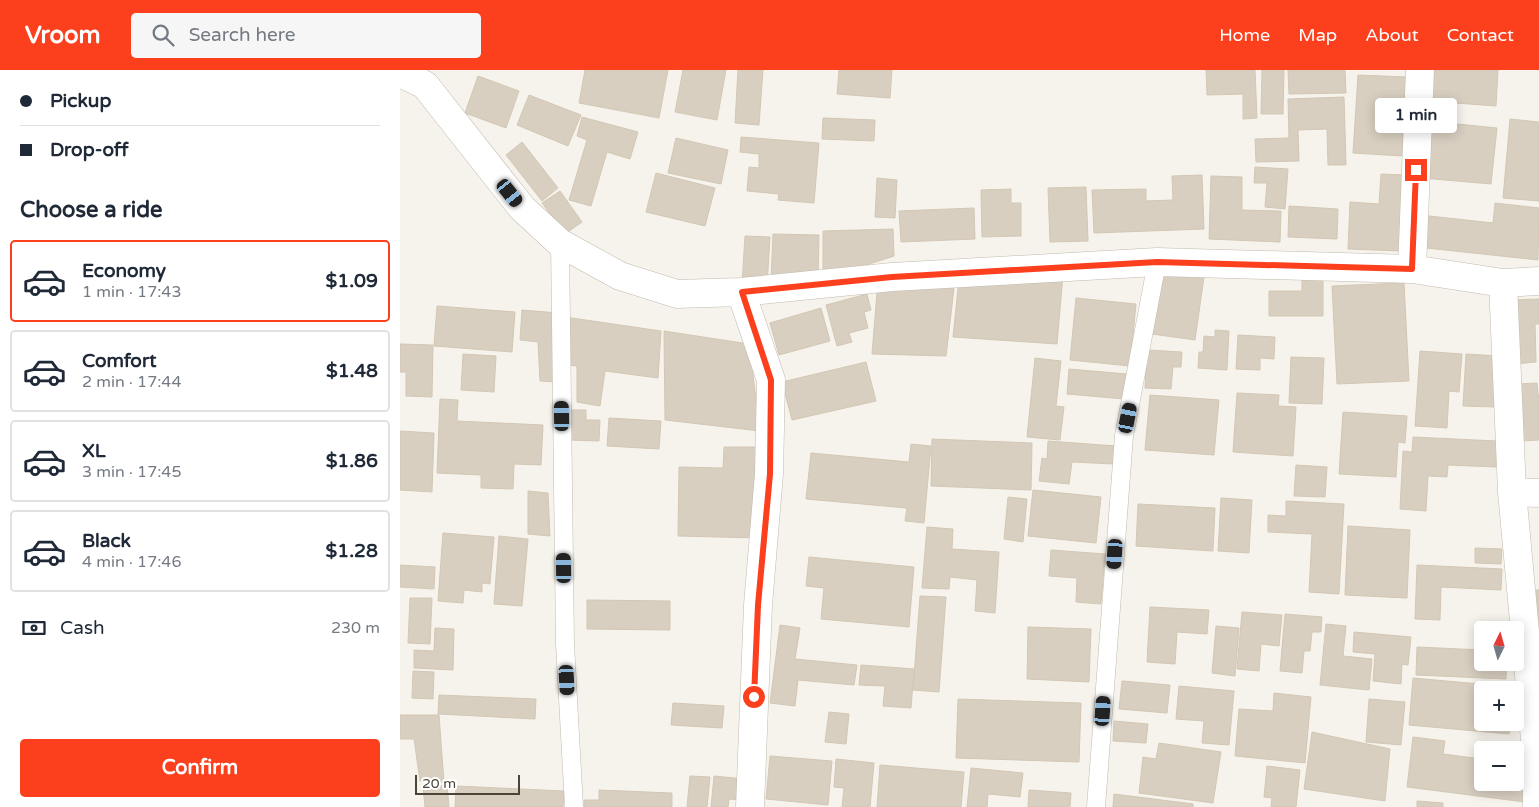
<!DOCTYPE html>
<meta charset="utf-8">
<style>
body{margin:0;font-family:"Varela Round",sans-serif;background:#f6f6f7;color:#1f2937;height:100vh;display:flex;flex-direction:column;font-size:19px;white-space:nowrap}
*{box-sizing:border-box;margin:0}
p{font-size:16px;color:#747a83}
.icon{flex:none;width:28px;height:28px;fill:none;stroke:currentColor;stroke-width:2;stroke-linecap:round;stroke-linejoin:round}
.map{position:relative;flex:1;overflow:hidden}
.panel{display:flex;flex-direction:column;background:#fff;width:400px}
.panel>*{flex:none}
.hud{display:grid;align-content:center;height:110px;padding:0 20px;background:#fff}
.needle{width:32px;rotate:5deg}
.buttons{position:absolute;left:1074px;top:551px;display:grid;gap:10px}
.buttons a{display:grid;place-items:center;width:50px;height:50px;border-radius:5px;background:#fff;box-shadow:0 2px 12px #0003;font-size:25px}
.scale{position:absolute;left:15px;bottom:12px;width:105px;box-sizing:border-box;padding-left:5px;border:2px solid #4b4439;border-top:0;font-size:14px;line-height:18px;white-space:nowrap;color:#4b4439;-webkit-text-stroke:4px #fff;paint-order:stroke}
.end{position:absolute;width:22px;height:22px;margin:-11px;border:6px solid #fc3f1d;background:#fff;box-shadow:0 0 0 2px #fff}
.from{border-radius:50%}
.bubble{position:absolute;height:35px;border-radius:5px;background:#fff;box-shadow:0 2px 12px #0003;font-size:16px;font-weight:800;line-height:35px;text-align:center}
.car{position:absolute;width:15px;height:30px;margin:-15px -8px;border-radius:6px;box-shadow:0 0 4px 1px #0007;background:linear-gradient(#222 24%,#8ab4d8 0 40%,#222 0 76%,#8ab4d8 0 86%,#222 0)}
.hud b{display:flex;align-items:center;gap:18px;height:48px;font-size:19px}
.hud b+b{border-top:1px solid #e0e1e3}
.hud i{width:12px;height:12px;background:#1f2937}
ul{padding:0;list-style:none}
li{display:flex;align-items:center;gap:15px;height:82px;margin:0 10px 8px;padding:0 10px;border:2px solid #e0e1e3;border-radius:5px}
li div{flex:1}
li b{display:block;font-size:19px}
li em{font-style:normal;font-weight:800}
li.current{border-color:#fc3f1d}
li>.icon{width:45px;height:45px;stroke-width:1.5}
h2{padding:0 20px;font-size:22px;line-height:60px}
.pay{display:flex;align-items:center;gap:12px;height:55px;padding:0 20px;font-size:19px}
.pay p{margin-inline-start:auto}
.action{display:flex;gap:10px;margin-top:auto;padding:10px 20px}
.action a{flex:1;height:58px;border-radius:5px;background:#fc3f1d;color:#fff;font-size:20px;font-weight:800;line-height:58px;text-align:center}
header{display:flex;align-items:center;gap:30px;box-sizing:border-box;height:70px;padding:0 25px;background:#fc3f1d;color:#fff}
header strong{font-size:24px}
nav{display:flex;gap:28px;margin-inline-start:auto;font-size:18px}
.search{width:350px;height:45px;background:#f6f6f7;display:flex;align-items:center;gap:12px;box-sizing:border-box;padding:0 18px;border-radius:5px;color:#747a83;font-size:19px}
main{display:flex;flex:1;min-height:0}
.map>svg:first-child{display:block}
.building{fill:#d8cfc1;stroke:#d3c7b4}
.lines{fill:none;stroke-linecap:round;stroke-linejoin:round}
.service-casing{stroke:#c2bbae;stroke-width:19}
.minor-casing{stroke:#c2bbae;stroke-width:29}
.service{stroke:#fff;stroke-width:18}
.minor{stroke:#fff;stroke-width:28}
.route{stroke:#fc3f1d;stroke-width:6}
</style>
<header>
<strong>Vroom</strong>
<div class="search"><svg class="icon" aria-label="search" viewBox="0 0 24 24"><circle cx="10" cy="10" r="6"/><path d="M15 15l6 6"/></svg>Search here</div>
<nav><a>Home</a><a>Map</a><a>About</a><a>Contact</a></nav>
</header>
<main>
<section class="panel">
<div class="hud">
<b><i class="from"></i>Pickup</b>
<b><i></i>Drop-off</b>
</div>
<h2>Choose a ride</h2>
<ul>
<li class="current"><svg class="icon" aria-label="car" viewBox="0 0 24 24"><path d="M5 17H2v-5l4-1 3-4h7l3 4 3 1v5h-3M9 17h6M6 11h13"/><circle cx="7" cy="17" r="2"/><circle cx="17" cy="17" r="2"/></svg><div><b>Economy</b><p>1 min · 17:43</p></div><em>$1.09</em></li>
<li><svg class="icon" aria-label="car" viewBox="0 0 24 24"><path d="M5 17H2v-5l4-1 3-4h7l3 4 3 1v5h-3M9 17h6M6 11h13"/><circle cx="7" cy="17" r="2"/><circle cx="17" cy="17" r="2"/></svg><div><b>Comfort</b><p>2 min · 17:44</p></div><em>$1.48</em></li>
<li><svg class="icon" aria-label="car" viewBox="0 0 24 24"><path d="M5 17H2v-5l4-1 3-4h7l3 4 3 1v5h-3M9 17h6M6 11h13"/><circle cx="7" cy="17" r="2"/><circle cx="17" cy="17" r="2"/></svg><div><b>XL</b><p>3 min · 17:45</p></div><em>$1.86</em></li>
<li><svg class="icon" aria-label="car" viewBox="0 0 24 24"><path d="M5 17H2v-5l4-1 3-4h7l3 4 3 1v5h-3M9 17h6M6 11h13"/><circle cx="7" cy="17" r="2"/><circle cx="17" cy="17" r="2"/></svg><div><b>Black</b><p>4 min · 17:46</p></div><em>$1.28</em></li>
</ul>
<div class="pay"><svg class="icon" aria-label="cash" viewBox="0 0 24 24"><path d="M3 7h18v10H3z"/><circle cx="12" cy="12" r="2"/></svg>Cash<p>230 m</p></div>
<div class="action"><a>Confirm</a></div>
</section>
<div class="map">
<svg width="1139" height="737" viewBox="0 0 1139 737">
<rect width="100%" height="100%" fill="#f6f3ec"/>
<path class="building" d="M185 0H268L259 48 179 33Z
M283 0H326L317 50 275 42Z
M338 0H363L359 55 335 53Z
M439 0H492L490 28 437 24Z
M806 0H855L857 48 843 49V24L807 25Z
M862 0H884L883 44H861Z
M888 0H945L946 23 889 24Z
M1031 0H1098L1096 36 1028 31Z
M958 5 1006 7 1002 86 953 83Z
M78 6 119 21 106 58 65 43Z
M129 25 181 45 168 76 117 55Z
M944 27 946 95H928L927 59 898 60 899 91 856 92 855 69 889 68 888 29Z
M182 47 238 62 230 89 207 82 191 136 169 130 187 70 177 66Z
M423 48 475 50 474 71 422 69Z
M1110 49 1139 52V131L1103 128Z
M1027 51 1097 58 1091 114 1022 108Z
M341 67 419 73 414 133 378 130 379 124 347 121 349 97 359 98V84L340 82Z
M276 68 328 80 321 114 268 103Z
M122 72 158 118 142 131 106 85Z
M855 97 888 99 885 139 865 137 867 113H854Z
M256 103 315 118 305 156 246 142Z
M981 104 1005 105 1001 181 948 179 950 132 979 134Z
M802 105 804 159 694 163 692 120 746 119V131L773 130 772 106Z
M811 106 842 107V140L881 141 880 172 809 169Z
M477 108 497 110 495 148 475 147Z
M686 117 688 171 650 172 648 118Z
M611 119V133H621V166L582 167 581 120Z
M160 121 182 152 165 164 142 133Z
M1095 133 1139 138 1138 190 1017 177 1020 145 1093 153Z
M889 136 938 139 937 169 888 167Z
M574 138 575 169 501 172 499 141Z
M493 159 494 186 423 209V161Z
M373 164 419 165 418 213 371 212Z
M345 166 370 167 367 216 342 215Z
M761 201 804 207 795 270 752 264Z
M902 204H923V246H869V221H902Z
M663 205 657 274 553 267 559 209Z
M555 210 546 286 472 284 477 222Z
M1004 213 1009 311 937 314 932 216Z
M467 224 471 240 464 242 468 258 449 263 452 272 437 276 426 235Z
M676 228 736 234 730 296 670 290Z
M1139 229V254H1135L1136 292 1115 294 1112 230Z
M37 236 115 242 112 282 34 276Z
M421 238 430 271 379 285 370 253Z
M122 240 158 243 157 312 140 311 138 272 120 270Z
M165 247 261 261 258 308 205 301 200 336 177 332V296L166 295Z
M815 260 829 261 827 300 798 298 799 282H803L804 266 815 267Z
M264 261 349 274 360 361 265 350Z
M838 265 875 267 874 289 860 288V300L836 299Z
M0 274 33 275 32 327 6 326V302H0Z
M747 280 782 282 781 297H773L771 319 745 318Z
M1020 281 1062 284 1059 322 1049 321 1047 358 1015 356Z
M63 284 96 286 94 322 61 320Z
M1066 284 1099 286 1096 337 1063 336Z
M891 287 924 288 922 334 889 333Z
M635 288 661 291 656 336 664 337 660 370 627 367Z
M466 292 476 331 392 350 382 312Z
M669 299 727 304 724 329 667 324Z
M1137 313 1138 325H1139V370L1121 371 1118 314Z
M837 323 879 325 878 336 896 337 893 386 833 382Z
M750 325 819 330 814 385 745 380Z
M40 329 58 330 57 351 143 355 141 395 114 394 113 419 81 418V405L37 403Z
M169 340H186V350H200L199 371 169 370Z
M943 342 1007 346 1005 373 998 372 996 407 939 404Z
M209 348 261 351 259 379 207 376Z
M0 361 34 363 32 422 0 420Z
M1013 367 1097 371 1096 397 1048 395 1047 407 1028 406 1026 441 1000 439 1003 381 1012 382Z
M532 369 632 373 631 420 531 416Z
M648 371 716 376 714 394 672 392 669 414 639 411 642 388 647 389Z
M511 374 531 376 524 453 505 451 507 438 406 429 411 383 509 392Z
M324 377H361L360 468 278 466 279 397 323 398Z
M896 395 927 397 925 427 894 426Z
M633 420 701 427 696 473 628 466Z
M128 421 148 423 150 466 128 464Z
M608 427 627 429 623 472 604 469Z
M821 428 852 430 849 483 818 481Z
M886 431 944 434 939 524 909 522 912 464 868 462V445L886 446Z
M738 434 815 438 813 481 736 476Z
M948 456 1010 460 1007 528 945 525Z
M527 457 553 459 552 479 599 482 595 543 575 541 577 510 550 507 549 519 522 518Z
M43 463 94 467 90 514 82 513V522L64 520 63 533 38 531Z
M99 466 128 469 122 536 94 534Z
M1075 478 1102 479 1101 494 1075 493Z
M651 480 705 484 701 534 676 532 677 508 649 506Z
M409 487 514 497 509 557 421 549 424 518 406 516Z
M0 495 35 497 34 519 0 517Z
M1017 495 1102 499 1101 520 1041 517 1040 550 1015 549Z
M1136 520H1139V555H1137Z
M520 526 546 527 539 622 513 620Z
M10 528H32L30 574 8 573Z
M187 530 270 531V560L187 559Z
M750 537 809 540 807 564 777 562 775 594 747 592Z
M842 542 882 545 879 576 861 574 859 601 837 599Z
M885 544 922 547 921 562H912L910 581H904L902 603 880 601Z
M926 554 946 556 943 586 972 589 969 620 920 615Z
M380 555 400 558 395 589 457 595 454 615 398 610 395 636 370 633Z
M816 556 839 558 835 606 812 603Z
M628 557 691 559 689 612 627 609Z
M35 558 54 559 53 600 14 598V580L34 581Z
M954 562 1011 567 1008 595 1002 594 1001 614 973 611 975 584 953 582Z
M1017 577 1082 580V592H1107L1106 609 1016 605Z
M461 595 514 599 511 638 483 636 485 616 459 615Z
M13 601 34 602 33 629 12 628Z
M1013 608 1113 617V620H1082V652H1110L1109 664 1009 655Z
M722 611 770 615 767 643 719 639Z
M779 616 834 621 829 675 802 673 804 651 776 649Z
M874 623 911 627 905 693 835 686 839 639 873 641Z
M39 625 136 629 135 649 38 644Z
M558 629 681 633 679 692 556 688Z
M969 629 1005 632 1001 675 966 672Z
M273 633 324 636 322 658 271 655Z
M429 642 449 644 446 674 425 672Z
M0 645H39L44 712 20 711 14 669H0Z
M714 651 748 654 746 673 713 671Z
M912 662 990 679 985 731 904 719Z
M1013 667 1045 671 1043 684 1082 689V712H1115V685L1131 687 1125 732 1007 717Z
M759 673 821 682 813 733 739 723 743 687 756 689Z
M370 686 432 691 428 735 366 729Z
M436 689 474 693 470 737H442L444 718 434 717Z
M480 695 564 702 561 737H477Z
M867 696 900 700 896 737H871L872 728 864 727Z
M571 698 623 703 620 727 588 724 587 737H567Z
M290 706 310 707 307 737H287Z
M314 706 344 709 341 730 329 729 328 737H311Z
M47 715 49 737H25L23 717Z
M56 716 164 721 163 737H55Z
M199 720 272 723V737H184V730H199Z
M629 720 671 723 670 737H628Z
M714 724 793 734V737H713Z
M1017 731 1043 733V737H1017Z"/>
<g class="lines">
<g class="service-casing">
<path id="service" d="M160 173 165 574 174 737
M696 737 724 366 757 192"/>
</g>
<g class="minor-casing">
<path id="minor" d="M0 3 25 15 122 138 160 173 220 206 277 224 341 222 492 207 757 192 1012 199 1103 213 1139 211
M1012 199 1020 0
M1103 213 1112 422 1137 691V737
M341 222 371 310 369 404 358 535 350 737
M1112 422 1139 423"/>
</g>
<use href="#service" class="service"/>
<use href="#minor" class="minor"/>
</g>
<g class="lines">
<path class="route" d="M354 627 358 535 370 404 371 310 342 222 492 207 757 192 1012 199 1016 100"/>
</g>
</svg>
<div class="buttons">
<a><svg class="needle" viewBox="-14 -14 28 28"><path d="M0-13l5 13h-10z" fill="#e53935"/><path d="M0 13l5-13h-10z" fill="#747a83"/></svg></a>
<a>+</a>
<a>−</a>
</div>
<div class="scale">20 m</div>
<i class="end from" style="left:354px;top:627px"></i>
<i class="end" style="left:1016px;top:100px"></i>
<div class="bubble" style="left:975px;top:28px;width:82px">1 min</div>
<i class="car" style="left:110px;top:123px;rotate:141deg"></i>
<i class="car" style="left:162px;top:346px;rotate:359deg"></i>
<i class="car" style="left:728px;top:348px;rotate:11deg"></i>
<i class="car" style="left:715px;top:484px;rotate:184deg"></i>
<i class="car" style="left:164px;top:498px;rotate:359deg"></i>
<i class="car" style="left:167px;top:610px;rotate:177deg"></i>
<i class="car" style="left:703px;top:641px;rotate:4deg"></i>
</div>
</main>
